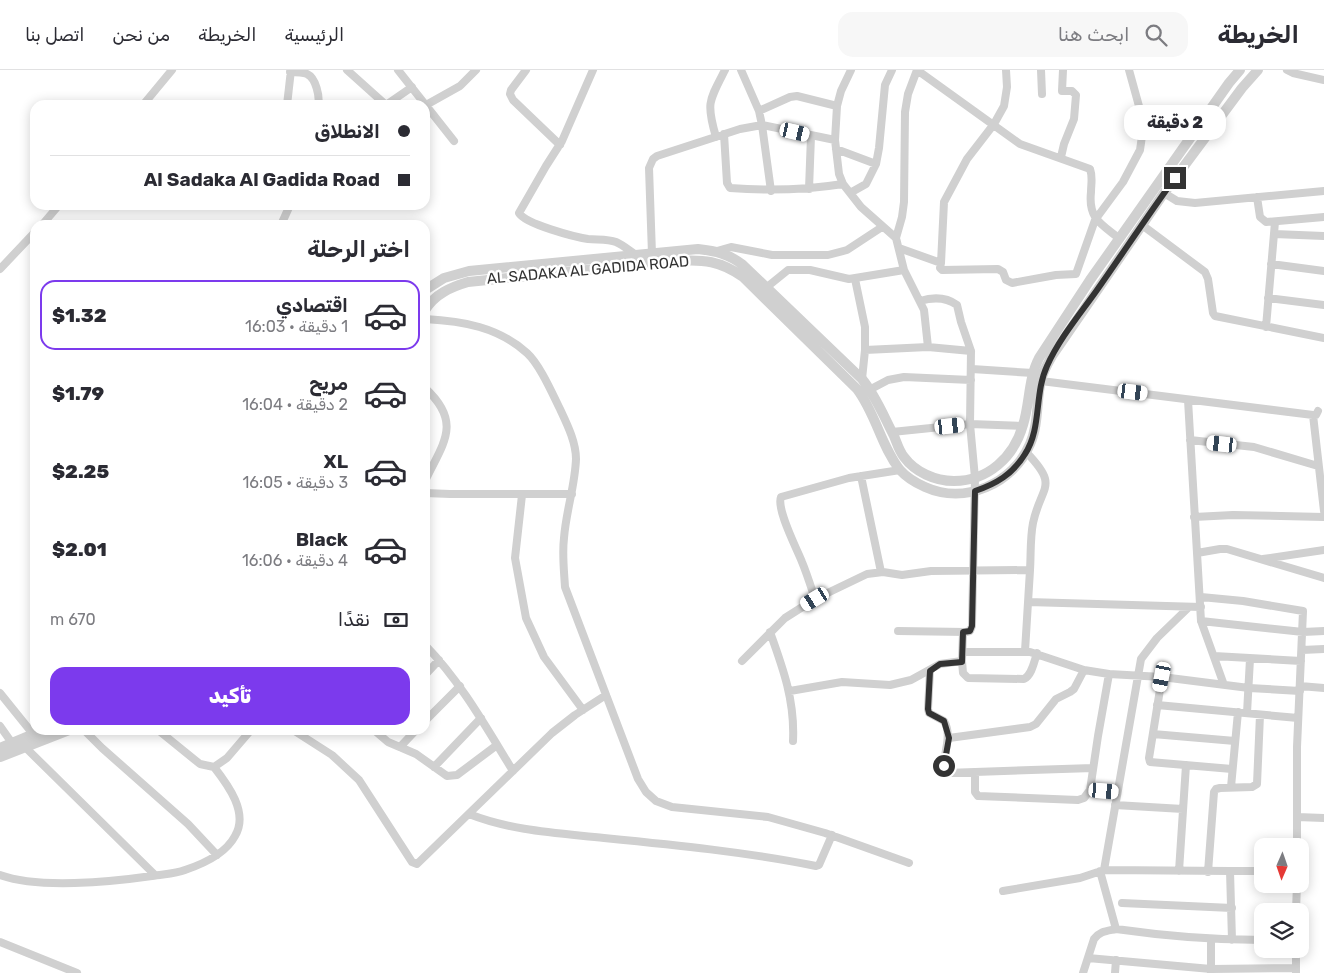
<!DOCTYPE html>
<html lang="ar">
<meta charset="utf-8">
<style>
body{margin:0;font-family:Rubik,Vazirmatn,sans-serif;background:#f7f7f7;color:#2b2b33;direction:rtl;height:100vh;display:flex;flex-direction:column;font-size:19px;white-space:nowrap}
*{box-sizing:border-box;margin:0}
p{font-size:16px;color:#7c7c81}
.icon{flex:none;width:28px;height:28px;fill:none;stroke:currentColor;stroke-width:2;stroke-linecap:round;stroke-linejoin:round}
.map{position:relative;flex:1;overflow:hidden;direction:ltr}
.side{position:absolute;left:30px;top:150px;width:400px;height:515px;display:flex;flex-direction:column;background:#fff;border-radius:15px;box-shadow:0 2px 12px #0003;direction:rtl}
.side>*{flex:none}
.guide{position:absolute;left:30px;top:30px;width:400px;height:110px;border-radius:15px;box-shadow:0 2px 12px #0003;direction:rtl;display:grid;align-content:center;height:110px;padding:0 20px;background:#fff}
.needle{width:32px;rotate:182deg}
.tools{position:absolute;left:1254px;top:768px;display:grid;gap:10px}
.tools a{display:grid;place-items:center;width:55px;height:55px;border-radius:10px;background:#fff;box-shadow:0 2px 12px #0003;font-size:25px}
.end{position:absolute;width:22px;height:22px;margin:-11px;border:6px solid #333;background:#fff;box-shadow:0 0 0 2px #fff}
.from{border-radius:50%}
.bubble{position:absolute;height:35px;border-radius:15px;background:#fff;box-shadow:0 2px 12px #0003;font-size:16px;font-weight:800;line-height:35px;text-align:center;direction:rtl}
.car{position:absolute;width:15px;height:30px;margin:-15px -8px;border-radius:6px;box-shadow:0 0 4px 1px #0007;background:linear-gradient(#fff 24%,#345 0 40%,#fff 0 76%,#345 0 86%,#fff 0)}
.guide b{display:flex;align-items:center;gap:18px;height:48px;font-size:19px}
.guide b+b{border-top:1px solid #e1e1e2}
.guide i{width:12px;height:12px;background:#2b2b33}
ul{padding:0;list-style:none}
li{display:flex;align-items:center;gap:15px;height:70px;margin:0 10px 8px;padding:0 10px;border:2px solid transparent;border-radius:15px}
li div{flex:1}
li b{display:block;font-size:19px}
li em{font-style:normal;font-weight:800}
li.active{border-color:#7c3aed}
li>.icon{width:45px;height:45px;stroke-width:1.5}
h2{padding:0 20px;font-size:22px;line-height:60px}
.pay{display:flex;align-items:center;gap:12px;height:55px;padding:0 20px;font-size:19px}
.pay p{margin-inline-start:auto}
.primary-button{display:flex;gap:10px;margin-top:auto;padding:10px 20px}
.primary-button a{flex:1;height:58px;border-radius:15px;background:#7c3aed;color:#fff;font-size:20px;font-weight:800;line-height:58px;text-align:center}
header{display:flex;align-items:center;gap:30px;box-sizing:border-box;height:70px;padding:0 25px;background:#fff;border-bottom:1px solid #e1e1e2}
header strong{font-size:24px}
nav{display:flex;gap:28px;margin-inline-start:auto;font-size:18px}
.search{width:350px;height:45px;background:#f7f7f7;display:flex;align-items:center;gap:12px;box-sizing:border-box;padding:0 18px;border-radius:15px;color:#7c7c81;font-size:19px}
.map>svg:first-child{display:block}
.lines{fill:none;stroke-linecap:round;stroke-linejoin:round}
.minor{stroke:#d0d0d0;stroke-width:8}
.tertiary{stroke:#d0d0d0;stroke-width:10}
.route{stroke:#333;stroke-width:6}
.labels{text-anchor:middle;stroke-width:5;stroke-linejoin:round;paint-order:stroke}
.street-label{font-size:15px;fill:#333;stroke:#fff}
</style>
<header>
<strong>الخريطة</strong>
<div class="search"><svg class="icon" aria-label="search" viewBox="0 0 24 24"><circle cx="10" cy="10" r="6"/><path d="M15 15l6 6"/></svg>ابحث هنا</div>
<nav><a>الرئيسية</a><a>الخريطة</a><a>من نحن</a><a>اتصل بنا</a></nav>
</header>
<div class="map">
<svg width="1324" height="903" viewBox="0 0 1324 903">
<rect width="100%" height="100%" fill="#fff"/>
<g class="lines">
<path class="minor" d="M347 0 386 35 412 17
M398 0 454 71
M526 0 511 20 510 24 513 30 560 75
M593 0 562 71 546 96 519 143C525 154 575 167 588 169 597 170 608 169 616 172 623 175 630 181 636 185
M741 0 759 41 762 55 771 121
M851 0 841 21 837 36 835 70 839 104 843 114 861 137 896 168 904 200 924 240 928 277
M1041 0 1042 24
M1287 0 1293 3 1324 10
M290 2C295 2 303 2 307 4 316 8 320 27 318 35
M143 35 172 0
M287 35 291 0
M426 35 460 16 476 0
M759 41 790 27 797 26 837 36
M724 64 727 113 730 118C769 121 805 120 843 114
M716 67C706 33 709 31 725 0
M836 79 876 94
M1061 87 1064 74 1074 49 1076 25 1072 21H1062L1063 0
M809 119 811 66
M850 123 866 114 876 94 879 78 885 15 892 0
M1164 123 1177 131 1195 133 1324 121
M1257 127 1260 147 1266 152 1324 147
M42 155 59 135
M281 155 290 135
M1142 155 1205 202 1208 209 1213 243 1215 246 1324 268
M1274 164 1324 166
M896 168 902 147 904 132 905 42 908 24 917 0 1020 74 1090 99C1093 107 1091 114 1091 122 1088 149 1101 154 1120 169
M899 178 941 193 940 198 942 200 998 199 1003 202 1006 210 1012 213 1056 205 1076 204 1095 150 1123 112 1140 80 1143 59 1142 47 1129 0
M717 181 731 177 772 185H828L847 180 882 157
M652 184 649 98 653 89 657 86 740 59 762 55 835 70
M941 193 944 132 967 89 994 54 1004 36 1007 17 1006 0
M1271 194 1324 201
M0 199 35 162
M855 209 865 257V280L862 309
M767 217 788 200H810L849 209 904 200
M1268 228 1324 235
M920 231C933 227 946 227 957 235L961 252 971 281
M425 249C463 251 498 257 527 283 540 295 552 323 560 339 567 354 576 372 576 389 575 416 566 441 564 468 562 484 564 500 565 517L638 709 646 722 656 731 672 737 768 747 825 763 909 793
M1266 257 1275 152
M865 280 928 277 971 281 970 354 975 408 972 556 970 561 966 562 898 561
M972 299 1033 303
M1041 311 1313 345H1316L1318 341
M425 318C463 353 443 373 425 411
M871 319 888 310 904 307 971 310
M1188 330 1201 551 1224 615
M1313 345 1324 441
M892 362 970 354 1023 356
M1190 370 1254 377 1318 396
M1026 382C1060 417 1041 415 1033 453 1030 468 1031 485 1030 500
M861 406 881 502
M425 423 450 424H572
M522 425 515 488 526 548 544 587 583 640
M1194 447 1233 445 1324 447
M1197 483 1220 479H1227L1324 508
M1263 489 1324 480
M1201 527 1243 531 1303 541 1297 677V776
M815 529C811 517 807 504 802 492 797 479 776 439 781 427L849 408 900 400
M1028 532 1201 537
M1201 551 1303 562 1324 561
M770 562C783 598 795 631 793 671
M425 575C461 612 486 657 513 701
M1302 580 1324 579
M963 582H1030L1084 600 1109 604 1162 607 1249 618 1300 621
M1214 586 1301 591
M742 591 785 548 815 529 867 504 883 502 902 505 931 501 1030 500 1025 581
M962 591 963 603 968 608 1024 609C1032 605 1034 592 1037 583
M930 601 928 639 929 643 944 651C954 668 940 686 946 703L1093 698
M1109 604 1098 666 1090 720 1117 722
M425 605 439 590
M1162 607 1149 688 1150 692 1232 699
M1300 616 1324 618
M790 621 842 612 890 615 911 610 940 594 962 591 963 562
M0 623 33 664
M1157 635 1298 648
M1247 643 1250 589
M425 651 460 616
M0 656 12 673
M84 660 102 678 188 754 217 785
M158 660 200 694 214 697 227 688 251 660
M293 660 332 685 359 710 412 792 417 794 552 663 575 645 606 625
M374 660 388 672 416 684 447 706 457 705 497 675
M1153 664 1235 671
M949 668 1030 657 1036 654 1056 629 1070 622 1074 619 1084 600
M25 677 155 805
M400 677 416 660
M434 697 481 648
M975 703V722L978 726 1078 730 1084 728 1090 720
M1231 717 1238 642
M1115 735 1183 739
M469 744C512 761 558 763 604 768 675 775 746 782 816 796L819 795 832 765
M1297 747 1324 748
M1104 800 1141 589 1157 568 1188 538
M1100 801 1116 859C1165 866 1213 870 1262 870
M1179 801 1186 695
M1208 802 1214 722 1216 719 1220 718 1252 717 1257 714 1260 645
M0 805C38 819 110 812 152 806 163 804 175 804 185 800 203 794 226 783 235 766 249 743 228 715 214 697
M1003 821 1080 808 1104 800 1230 801
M1122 833 1232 838
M1296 841 1297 814
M1232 870 1230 801H1262
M0 872 77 903
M1088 888 1211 899 1296 898
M1083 903 1094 869C1100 861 1107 861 1116 859
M1115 903 1116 890
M1211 903V869
M1296 903V879"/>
<path class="tertiary" d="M425 220 444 208 469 201 698 179C716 181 729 184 743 195L862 309C876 326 884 347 894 366 897 373 899 381 904 387 915 402 935 411 954 411 988 411 1014 387 1023 355 1030 333 1028 309 1039 288L1090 210 1229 13 1240 0
M425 240C435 224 451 217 468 212L676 191C703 189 721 191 743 207L857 319C876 344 881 376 900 400 907 408 916 413 925 417 965 435 1013 414 1030 374 1039 354 1036 331 1041 310 1043 302 1048 293 1052 286L1164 123 1242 18 1258 0
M0 678 43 660
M0 687 69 660"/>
</g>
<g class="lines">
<path class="route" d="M944 696 949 668 944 651 929 643 928 639 930 601 940 594 962 592 963 562 970 561 972 556 975 421C996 414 1013 404 1025 384 1042 358 1034 324 1047 296 1059 269 1080 244 1097 220 1123 183 1148 145 1175 108"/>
</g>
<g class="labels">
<g class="street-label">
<text transform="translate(588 200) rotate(-5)" y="5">AL SADAKA AL GADIDA ROAD</text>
</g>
</g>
</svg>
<div class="tools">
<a><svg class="needle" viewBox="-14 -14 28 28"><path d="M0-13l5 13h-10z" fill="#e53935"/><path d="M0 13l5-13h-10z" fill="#7c7c81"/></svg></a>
<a><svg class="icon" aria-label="layers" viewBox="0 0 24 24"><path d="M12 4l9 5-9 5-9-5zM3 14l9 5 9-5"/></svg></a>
</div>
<i class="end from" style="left:944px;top:696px"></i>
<i class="end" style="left:1175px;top:108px"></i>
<div class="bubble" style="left:1124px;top:35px;width:102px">2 دقيقة</div>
<i class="car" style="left:795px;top:62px;rotate:103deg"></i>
<i class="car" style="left:1133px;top:322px;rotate:97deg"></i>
<i class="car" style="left:950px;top:356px;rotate:84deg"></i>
<i class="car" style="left:1222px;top:374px;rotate:276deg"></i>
<i class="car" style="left:815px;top:529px;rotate:239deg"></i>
<i class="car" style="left:1162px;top:607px;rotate:191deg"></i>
<i class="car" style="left:1104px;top:721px;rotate:95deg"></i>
<div class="guide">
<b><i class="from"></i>الانطلاق</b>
<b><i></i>Al Sadaka Al Gadida Road</b>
</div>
<section class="side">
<h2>اختر الرحلة</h2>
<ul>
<li class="active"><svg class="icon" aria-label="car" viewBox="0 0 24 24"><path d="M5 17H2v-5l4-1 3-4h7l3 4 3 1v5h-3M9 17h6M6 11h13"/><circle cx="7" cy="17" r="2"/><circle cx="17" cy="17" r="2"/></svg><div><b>اقتصادي</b><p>1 دقيقة · 16:03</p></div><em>$1.32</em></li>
<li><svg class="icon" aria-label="car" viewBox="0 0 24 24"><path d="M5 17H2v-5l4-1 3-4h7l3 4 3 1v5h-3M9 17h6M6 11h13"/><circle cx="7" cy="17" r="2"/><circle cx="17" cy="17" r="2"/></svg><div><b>مريح</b><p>2 دقيقة · 16:04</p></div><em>$1.79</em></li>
<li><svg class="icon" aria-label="car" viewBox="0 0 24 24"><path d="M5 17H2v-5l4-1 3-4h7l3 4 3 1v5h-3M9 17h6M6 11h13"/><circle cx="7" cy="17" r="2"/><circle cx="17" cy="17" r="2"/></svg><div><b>XL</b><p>3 دقيقة · 16:05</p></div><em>$2.25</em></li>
<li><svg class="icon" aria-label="car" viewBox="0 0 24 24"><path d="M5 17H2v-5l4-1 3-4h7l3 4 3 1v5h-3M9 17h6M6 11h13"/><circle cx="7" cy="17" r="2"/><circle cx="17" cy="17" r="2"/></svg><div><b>Black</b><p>4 دقيقة · 16:06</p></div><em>$2.01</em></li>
</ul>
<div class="pay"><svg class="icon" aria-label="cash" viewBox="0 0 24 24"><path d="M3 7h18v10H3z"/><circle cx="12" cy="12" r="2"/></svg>نقدًا<p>670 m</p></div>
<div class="primary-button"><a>تأكيد</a></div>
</section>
</div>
